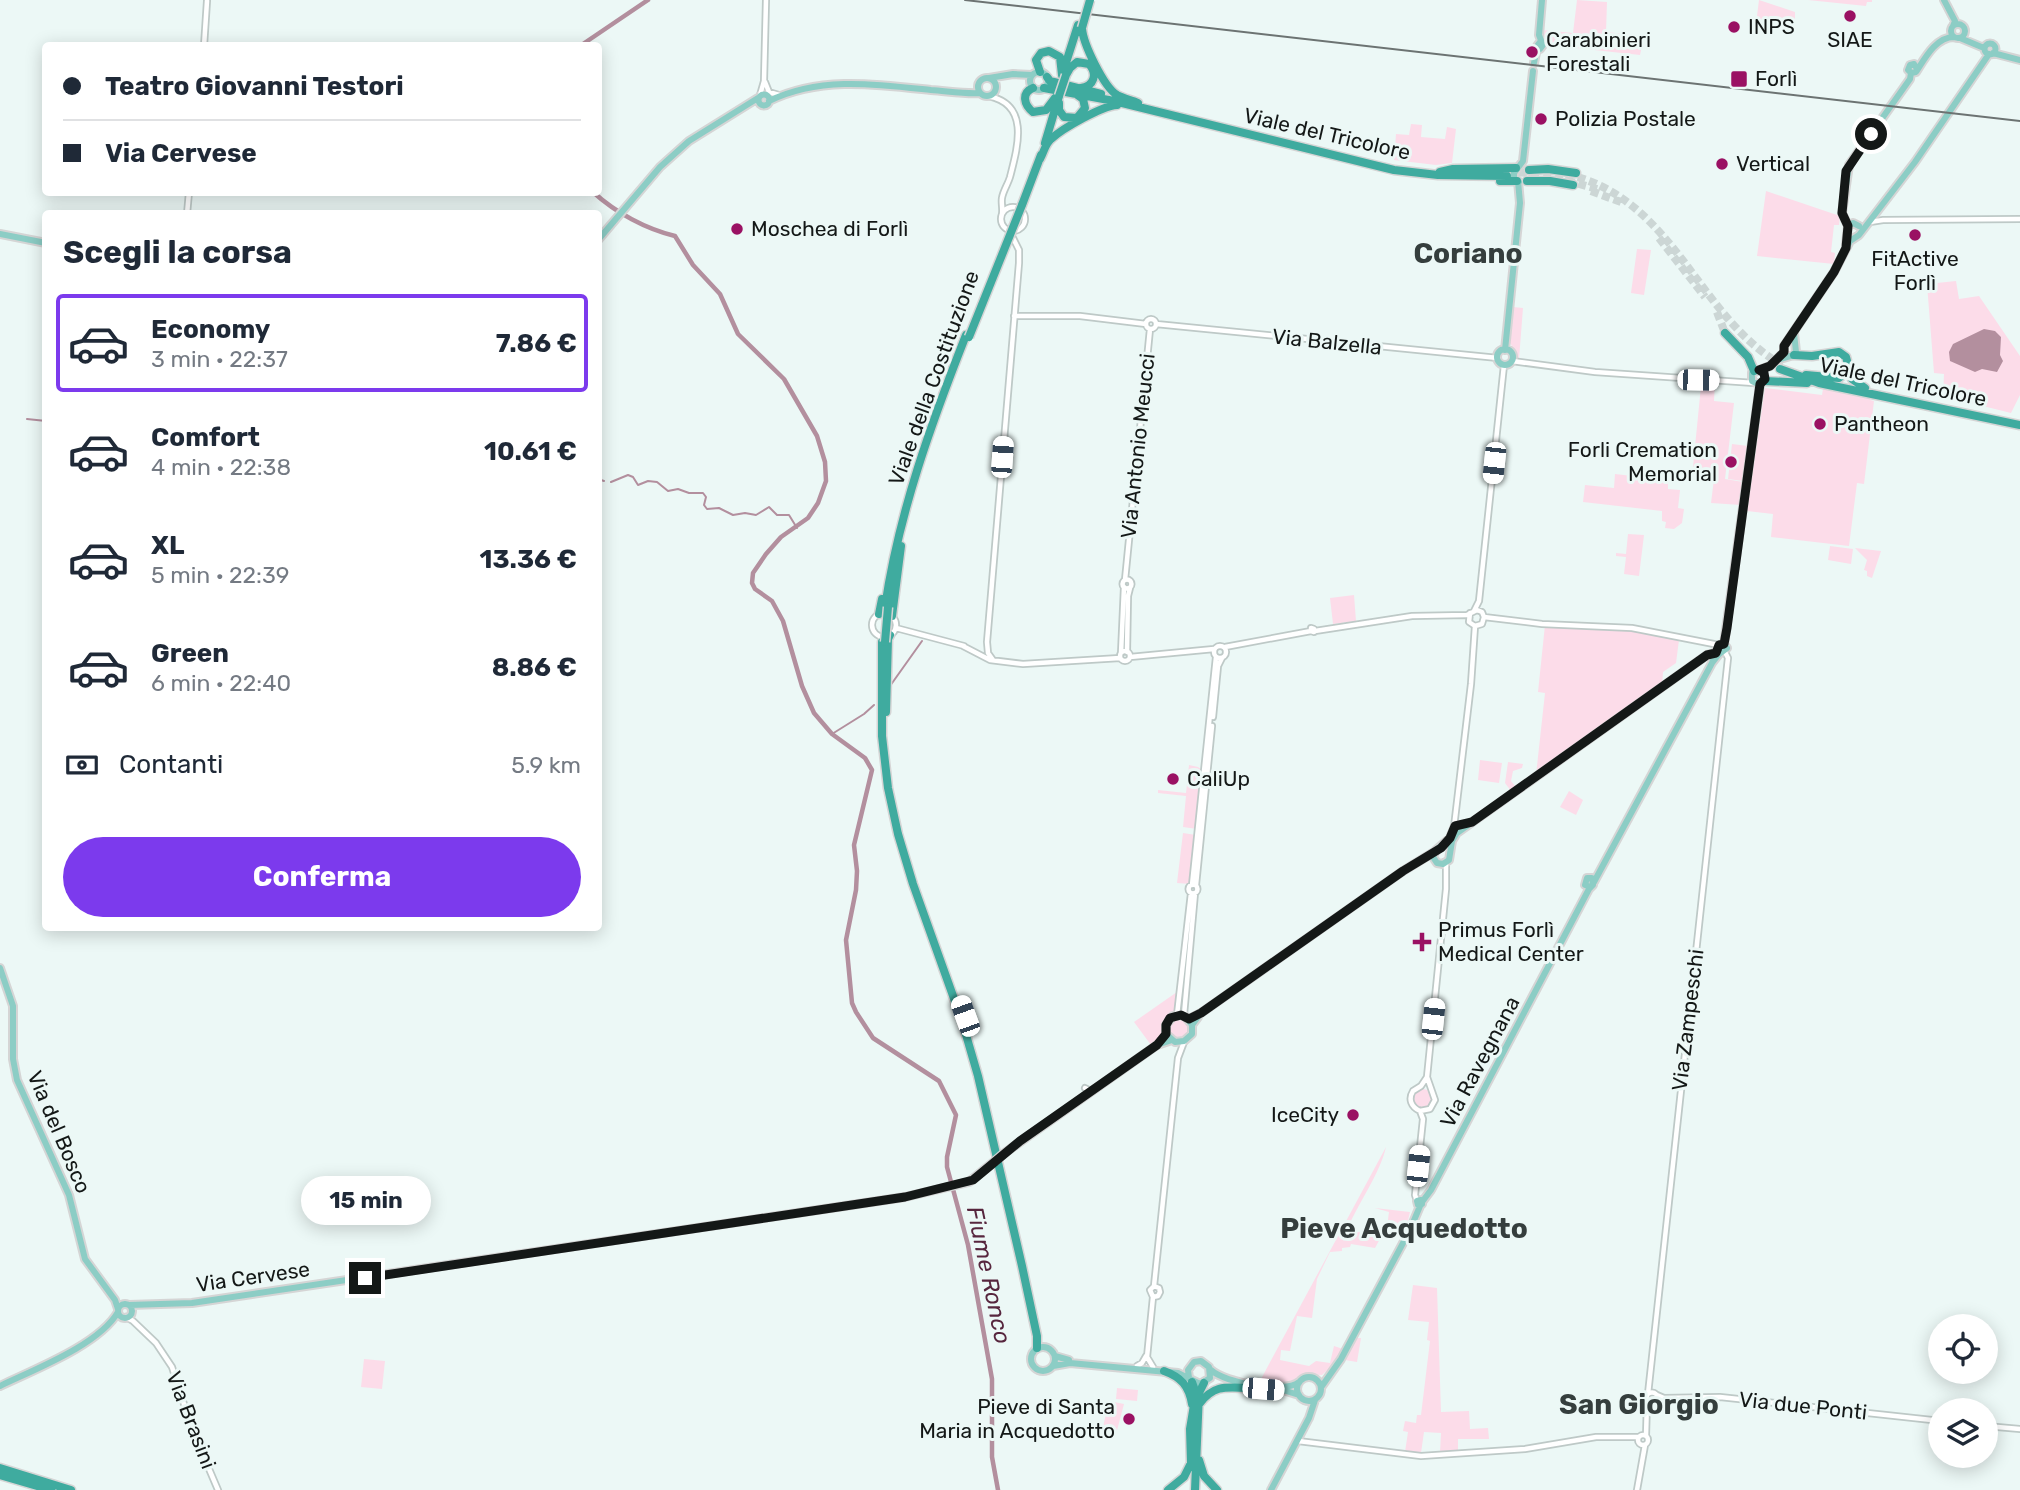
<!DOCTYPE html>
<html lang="it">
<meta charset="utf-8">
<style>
body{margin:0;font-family:Rubik,sans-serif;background:#f6f6f7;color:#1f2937;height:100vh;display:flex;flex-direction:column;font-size:26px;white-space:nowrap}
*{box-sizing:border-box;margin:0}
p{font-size:23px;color:#747a83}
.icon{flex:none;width:38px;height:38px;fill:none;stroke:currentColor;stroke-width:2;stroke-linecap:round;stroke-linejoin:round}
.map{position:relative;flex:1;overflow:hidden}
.side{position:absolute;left:42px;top:210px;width:560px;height:721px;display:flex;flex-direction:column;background:#fff;border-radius:7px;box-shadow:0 4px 18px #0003}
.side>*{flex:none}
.banner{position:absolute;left:42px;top:42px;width:560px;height:154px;border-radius:7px;box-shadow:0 4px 18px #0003;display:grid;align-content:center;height:154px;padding:0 21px;background:#fff}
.fabs{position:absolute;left:1928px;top:1314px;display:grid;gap:14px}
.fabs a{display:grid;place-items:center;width:70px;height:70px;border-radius:50%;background:#fff;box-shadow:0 4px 18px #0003;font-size:35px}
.end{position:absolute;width:32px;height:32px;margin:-16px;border:9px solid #141817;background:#fff;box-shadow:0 0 0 4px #fff}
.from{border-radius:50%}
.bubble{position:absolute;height:49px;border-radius:24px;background:#fff;box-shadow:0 4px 18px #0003;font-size:23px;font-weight:700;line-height:49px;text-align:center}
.car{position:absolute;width:21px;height:42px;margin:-21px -10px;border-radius:9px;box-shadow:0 0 5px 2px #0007;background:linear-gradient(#fff 24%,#345 0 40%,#fff 0 76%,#345 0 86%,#fff 0)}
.banner b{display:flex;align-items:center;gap:24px;height:66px;font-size:26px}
.banner b+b{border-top:2px solid #e0e1e3}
.banner i{width:18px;height:18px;background:#1f2937}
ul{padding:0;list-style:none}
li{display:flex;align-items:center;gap:21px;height:98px;margin:0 14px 10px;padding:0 7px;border:4px solid transparent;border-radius:7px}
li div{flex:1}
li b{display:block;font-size:26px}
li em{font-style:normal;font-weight:700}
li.selected{border-color:#7c3aed}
li>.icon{width:63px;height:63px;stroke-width:1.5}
h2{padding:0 21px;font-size:32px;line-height:84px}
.pay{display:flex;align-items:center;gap:18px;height:77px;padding:0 21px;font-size:26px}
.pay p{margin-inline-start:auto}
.action{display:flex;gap:14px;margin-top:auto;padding:14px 21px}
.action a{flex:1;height:80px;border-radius:42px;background:#7c3aed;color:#fff;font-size:28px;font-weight:700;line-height:80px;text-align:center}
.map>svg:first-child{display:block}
.green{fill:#fcdce9}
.water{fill:#b38f9e}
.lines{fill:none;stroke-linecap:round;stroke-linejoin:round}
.stream{stroke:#b38f9e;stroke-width:2}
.river{stroke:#b38f9e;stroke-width:4.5}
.highway-tunnel{stroke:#ccd6d5;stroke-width:8;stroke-dasharray:8 4;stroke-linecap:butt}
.minor-casing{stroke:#bec9c7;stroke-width:8}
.major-casing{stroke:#d5d5d5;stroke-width:10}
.highway-casing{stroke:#d5d5d5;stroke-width:11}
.minor{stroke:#fff;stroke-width:4.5}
.major{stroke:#8ccdc5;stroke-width:6}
.highway{stroke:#3fab9f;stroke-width:8}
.rail{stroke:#6c7372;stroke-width:2}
.major-bridge-casing{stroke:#d5d5d5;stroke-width:10;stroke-linecap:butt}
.highway-bridge-casing{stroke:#d5d5d5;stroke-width:11;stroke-linecap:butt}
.major-bridge{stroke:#8ccdc5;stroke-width:6}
.highway-bridge{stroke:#3fab9f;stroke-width:8}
.route{stroke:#141817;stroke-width:9}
.poi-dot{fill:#9a1163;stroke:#ecf8f6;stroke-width:2.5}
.labels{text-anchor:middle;stroke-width:6;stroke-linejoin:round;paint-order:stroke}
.poi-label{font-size:21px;fill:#141817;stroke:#ecf8f6;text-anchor:start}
.street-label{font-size:21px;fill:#141817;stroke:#ecf8f6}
.water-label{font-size:23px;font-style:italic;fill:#57263e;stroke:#ecf8f6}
.district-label{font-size:28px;font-weight:bold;fill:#353e3d;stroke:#ecf8f6}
</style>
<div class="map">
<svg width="2020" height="1490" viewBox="0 0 2020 1490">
<rect width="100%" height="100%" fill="#ecf8f6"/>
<path class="green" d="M1577 0 1607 2 1606 32 1644 36 1640 55 1549 45 1544 40 1542 30 1573 33Z
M1759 0 1795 12V19L1755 32Z
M1808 0H1872V2H1867L1866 6Z
M1411 124 1422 125 1421 137 1445 139 1447 127 1456 129 1452 163 1436 165 1394 160 1396 134 1409 135Z
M1766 191 1840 216 1839 225H1834L1831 252 1835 253 1834 264 1757 256Z
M1637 249 1651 250 1644 295 1631 293Z
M1956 281 1959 299 1979 296 2020 356V395L2011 413 1943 396 1944 374 1934 373 1927 284Z
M1513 307 1523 308 1519 359 1509 341Z
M1706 381 1715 382 1714 401 1734 403 1725 479 1743 482 1741 505 1711 503 1714 479 1692 477 1701 386Z
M1765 388 1822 395 1823 389 1870 396V400L1874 401 1864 484 1857 483 1849 546 1771 537 1773 514 1747 511Z
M1732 444 1748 446 1743 481 1728 479Z
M1615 474 1668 480V489L1680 490 1678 508 1684 509 1682 523 1674 529 1665 528 1666 522 1662 521V511L1583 502 1585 485 1614 488Z
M1628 534 1644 535 1639 576 1624 574 1626 557 1616 556V553L1626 554Z
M1830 546 1853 549 1851 564 1828 560Z
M1855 548 1881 551 1872 578 1867 576V571L1864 570 1867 560Z
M1354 595 1356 621 1333 624 1330 598Z
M1545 625 1628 630 1679 640 1676 663 1663 672 1662 686 1536 775 1545 693 1538 692Z
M1480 760 1502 763 1499 783 1478 780Z
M1508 762 1523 764 1522 768 1513 771 1511 781 1516 787 1511 791 1505 783Z
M1189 765 1198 767 1202 770 1197 829 1183 827 1186 796 1158 793V790L1186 793Z
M1569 791 1583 800 1576 815 1560 807Z
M1183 833 1196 835 1190 884 1177 883Z
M1177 992 1178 1010 1166 1021 1163 1036 1140 1054 1151 1045 1134 1022Z
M1170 1029a9 9 0 1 1 18 0a9 9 0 1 1-18 0Z
M1413 1099a10 10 0 1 1 20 0a10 10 0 1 1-20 0Z
M1386 1147C1380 1174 1358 1203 1347 1230L1380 1236 1386 1234 1389 1212 1375 1208 1410 1212 1406 1229 1392 1227 1389 1238 1381 1237 1375 1248 1351 1244 1350 1247 1342 1248V1251L1330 1252 1317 1279 1312 1318 1297 1316 1290 1351 1281 1350 1280 1360 1309 1366 1316 1361 1330 1363 1334 1346 1343 1349 1336 1362 1322 1375 1306 1374 1290 1384 1264 1383 1261 1379Z
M1413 1285 1437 1288 1441 1412 1469 1411 1470 1429 1488 1428 1489 1439H1458V1450L1440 1452 1441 1433 1424 1432 1421 1453 1405 1452 1408 1432 1403 1431 1405 1421 1416 1423 1417 1415H1421L1430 1341 1427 1340 1429 1322 1408 1320Z
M1357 1338H1361L1357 1362 1345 1360Z
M364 1359 385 1361 382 1389 361 1387Z
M1117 1388 1138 1390 1137 1401 1116 1399Z
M1109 1401 1124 1404 1116 1434 1102 1431Z"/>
<path class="water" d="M1984 329 1995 331 2001 337 2000 355 2003 361 1997 372 1982 369 1975 372 1950 361 1949 352 1953 344Z"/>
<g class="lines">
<path class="stream" d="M27 419 46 421
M598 479 604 481
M611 482 628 475 633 477 638 485 648 481 657 482 668 491 678 489 689 493H703L706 497 704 505 707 509 719 508 733 515 745 513 756 515 769 507 777 515H789L797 528
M890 686 922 641
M832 734 864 714 874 705"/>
<path class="river" d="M580 46 648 0
M593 192C616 213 646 229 675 236L693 265 720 294 738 334 784 379 817 436 825 462 826 481 818 503 808 518 781 537 766 554 753 573 752 583 755 589 772 601 783 621 802 686 814 713 832 734 865 758 872 770 854 845 857 871 856 890 846 940 852 1003 856 1012 873 1038 939 1081 956 1115 947 1157V1167L968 1245 992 1379V1457L998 1490"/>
<path class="highway-tunnel" d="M1507 172 1536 173
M1566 174C1675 198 1696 316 1782 365
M1531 176 1565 180 1597 189
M1591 191 1621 202
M1659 238 1705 297
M1717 312 1725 333"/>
<g class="minor-casing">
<path id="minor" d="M204 46 207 1
M765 82 769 92 779 95
M760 95 764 81 766 0
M988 96C1030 104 1018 146 1010 177 1008 184 1003 191 1002 198 1001 203 1003 208 1002 214
M1001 219a12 12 0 1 1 24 0a12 12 0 1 1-24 0Z
M187 214 189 192
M1870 222 1883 220 2020 219
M1014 316H1080L1146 324
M1146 324a5 5 0 1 1 10 0a5 5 0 1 1-10 0Z
M1156 324 1498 358
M1512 361 1595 372 1754 383
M1122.5 584a4.5 4.5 0 1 1 9 0a4.5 4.5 0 1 1-9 0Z
M1125 580 1150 329
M1474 611 1479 601 1504 365
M872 625a12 12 0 1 1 24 0a12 12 0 1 1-24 0Z
M1470 613 1469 622 1475 626
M1484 617 1542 624 1632 628 1719 645
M1475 626 1482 624 1484 617
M896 628 964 646
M1311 628 1314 629V632L1311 631Z
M1315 631 1412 616 1467 615 1477 610 1482 612 1484 617
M1214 652a6 6 0 1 1 12 0a6 6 0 1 1-12 0Z
M963 646 990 660 1023 664 1120 658
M1225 647 1311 631
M1120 656a5 5 0 1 1 10 0a5 5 0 1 1-10 0Z
M1127 652 1128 596 1130 588
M1121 653 1124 587
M1130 657 1214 649
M993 660 988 653 987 642 1019 263V250L1011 234
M1213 717 1218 666 1222 658
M1454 827 1471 684 1475 626
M1188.5 889a4.5 4.5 0 1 1 9 0a4.5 4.5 0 1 1-9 0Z
M1192 885 1216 657
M1196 885 1212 726
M1177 1015 1191 893
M1184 1015 1195 893
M1427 1077 1435 1100 1430 1109 1420 1111C1411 1107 1408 1099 1413 1091L1421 1086 1427 1077 1446 889V863
M1085 1088 1091 1091
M1417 1201 1415 1195 1423 1119 1420 1111
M1154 1286 1159 1288 1160 1292 1158 1296 1153 1297 1150 1290 1154 1286 1178 1058 1184 1042
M1153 1297 1147 1357 1153 1367
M126 1317 133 1321 156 1343 172 1367 192 1429 218 1490
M1137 1366 1142 1363 1146 1356
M1646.5 1398a5.5 5.5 0 1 1 11 0a5.5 5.5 0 1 1-11 0Z
M1648 1394 1728 658 1725 652
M1657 1395 1664 1398 1720 1397 1941 1421
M1986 1426 2020 1429
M1638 1440a5 5 0 1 1 10 0a5 5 0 1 1-10 0Z
M1646 1436 1647 1402
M1298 1441 1421 1456 1525 1449 1596 1437H1639
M1637 1490 1645 1445"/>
</g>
<g class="major-casing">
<path id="major" d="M1944 0 1955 21 1953 26
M1951 31a7 7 0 1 1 14 0a7 7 0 1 1-14 0Z
M1960 38 1984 48
M1540 42 1543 45 1540 49 1537 46Z
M1542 43 1539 35 1542 0
M1984.5 49a5.5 5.5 0 1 1 11 0a5.5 5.5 0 1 1-11 0Z
M1993 53 2020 60
M1534 63 1537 47
M1030 81a9 9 0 1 1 18 0a9 9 0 1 1-18 0Z
M1911 73 1916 72C1925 58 1936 37 1954 37
M1911 73 1908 70 1910 65 1914 64 1917 69
M989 78 1013 74 1032 75
M978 87a9 9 0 1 1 18 0a9 9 0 1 1-18 0Z
M758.5 100a5.5 5.5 0 1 1 11 0a5.5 5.5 0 1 1-11 0Z
M769 101C820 76 876 84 931 90 947 91 964 94 980 93
M1519 182 1514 178V173L1523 161 1533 71
M1848 226 1853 223 1859 226
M0 234 46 243
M598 240 660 167 689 141 758 98
M1846 244 1848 226 1842 213 1849 165 1910 79 1911 73
M1497 357a8 8 0 1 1 16 0a8 8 0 1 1-16 0Z
M1505 350 1520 203 1518 181
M1780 359 1794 355 1796 352 1794 333
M1760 385 1752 381V373L1770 366 1784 352V346L1834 272 1850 241 1859 235 1915 162 1989 54
M1712 663 1719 654 1727 648 1724 644 1760 385
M1458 825 1460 828 1452 841 1449 860 1443 864 1437 863 1433 857 1436 850 1450 838 1455 826C1459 824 1463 826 1467 824
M1457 833 1707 655 1716 653
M1594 882 1712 663 1718 646 1724 644
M0 968 13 1006V1059L17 1080 69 1195 85 1259 115 1300 118 1309
M1189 1019 1201 1013 1403 871 1434 852
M1192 1025 1184 1015 1173 1016 1166 1025V1034L1175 1042 1184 1041 1192 1034V1025L1198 1017
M1003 1154 1157 1045 1172 1040
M1421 1200 1422 1204 1418 1205 1417 1201Z
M1422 1202 1431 1190 1589 889 1593 885 1592 878H1587L1585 885 1591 887
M118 1311a7 7 0 1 1 14 0a7 7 0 1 1-14 0Z
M129 1305 192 1303 905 1197 969 1182 995 1161
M1031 1359a12 12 0 1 1 24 0a12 12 0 1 1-24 0Z
M1055 1356 1069 1360
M1053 1366 1070 1363 1178 1373 1200 1384 1210 1378 1209 1367 1201 1361 1194 1362 1188 1370 1189 1378
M1211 1370C1225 1383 1284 1394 1299 1382
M1297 1389a12 12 0 1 1 24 0a12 12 0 1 1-24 0Z
M0 1386C33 1370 99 1345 118 1312
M1322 1386 1341 1359 1410 1230 1420 1206
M1283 1390 1299 1395
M1271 1490 1309 1418 1315 1400"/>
</g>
<g class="highway-casing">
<path id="highway" d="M1082 28C1083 44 1104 87 1117 95 1124 99 1132 100 1138 103
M1064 69 1078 25
M1040 72 1036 60 1041 53 1049 51 1060 57 1062 75
M1066 75 1070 68 1077 62 1089 64C1098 74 1094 86 1081 88
M1047 77 1050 81 1101 94
M1033 88C1021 93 1024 105 1033 112L1046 110 1055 98
M1044 88 1114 101 1394 170 1438 175 1507 176
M1059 103V110L1064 117 1077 118 1085 108 1083 99 1076 94
M1045 143 1059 96
M1040 159C1044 152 1045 144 1051 139 1063 128 1102 106 1117 105
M1529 170 1548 169 1576 173
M1440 172 1453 169 1516 168
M1500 181H1517
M1527 181H1550L1573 185
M1022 205 1041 155
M1725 333 1748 357 1754 371
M1794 355 1812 356 1839 352 1846 357 1852 379 1865 388
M1780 369 1819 383 2020 425
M1806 375 1839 378 1845 373 1848 365
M1765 381 1807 383
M885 607C899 512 931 424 966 335
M879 614 882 599
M892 616 901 546
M882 642V736L888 788 898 834 913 884 962 1021 978 1076 1022 1266 1037 1336V1348
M886 712 888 639 890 635
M1164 1371C1181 1377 1189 1386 1192 1404
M1200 1403C1217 1381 1232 1389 1256 1388
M1199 1460 1204 1476 1217 1490
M0 1468 71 1490
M0 1475 51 1490
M1168 1490 1184 1477 1191 1463 1190 1429 1196 1393 1192 1382
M1195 1490 1199 1393 1204 1383"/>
</g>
<use href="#minor" class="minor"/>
<use href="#major" class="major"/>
<use href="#highway" class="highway"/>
<path class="rail" d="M965 0 2020 121"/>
<g class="major-bridge-casing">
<path id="major-bridge" d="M995 1161 1003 1154"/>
</g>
<g class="highway-bridge-casing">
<path id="highway-bridge" d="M1082 28 1090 0
M1059 96 1066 75
M969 337 1022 205
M885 642 888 607"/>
</g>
<use href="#major-bridge" class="major-bridge"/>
<use href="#highway-bridge" class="highway-bridge"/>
</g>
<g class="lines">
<path class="route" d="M365 1278 905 1197 973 1180 1020 1141 1157 1045 1166 1034V1025L1170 1018 1181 1015 1189 1019 1201 1013 1403 871 1441 848 1450 838 1455 826 1472 822 1707 655 1716 653 1719 645 1724 644 1727 628 1760 384 1765 379 1764 373 1759 370 1770 366 1784 352V346L1834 272 1846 248 1848 226 1842 213 1846 171 1871 134"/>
</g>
<g class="poi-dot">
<circle cx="1850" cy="16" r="7"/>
<circle cx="1734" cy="27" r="7"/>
<circle cx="1532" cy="52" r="7"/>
<rect x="1730" y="70" width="18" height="18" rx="3.5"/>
<circle cx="1541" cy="119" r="7"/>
<circle cx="1722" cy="164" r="7"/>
<circle cx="737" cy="229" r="7"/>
<circle cx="1915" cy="235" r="7"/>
<circle cx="1820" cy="424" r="7"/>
<circle cx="1731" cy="462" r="7"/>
<circle cx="1173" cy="779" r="7"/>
<path d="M1418.5 931.5h7v7h7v7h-7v7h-7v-7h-7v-7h7z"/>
<circle cx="1353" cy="1115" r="7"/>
<circle cx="1129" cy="1419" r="7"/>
</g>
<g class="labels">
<g class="poi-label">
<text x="1748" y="34">INPS</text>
<text x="1546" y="47">Carabinieri<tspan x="1546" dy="24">Forestali</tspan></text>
<text x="1850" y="47" text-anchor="middle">SIAE</text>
<text x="1755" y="86">Forlì</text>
<text x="1555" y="126">Polizia Postale</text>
<text x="1736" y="171">Vertical</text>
<text x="751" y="236">Moschea di Forlì</text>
<text x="1915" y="266" text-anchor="middle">FitActive<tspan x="1915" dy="24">Forlì</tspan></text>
<text x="1834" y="431">Pantheon</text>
<text x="1717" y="457" text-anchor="end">Forli Cremation<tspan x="1717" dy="24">Memorial</tspan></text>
<text x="1187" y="786">CaliUp</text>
<text x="1438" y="937">Primus Forlì<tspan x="1438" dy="24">Medical Center</tspan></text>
<text x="1339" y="1122" text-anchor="end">IceCity</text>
<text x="1115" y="1414" text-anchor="end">Pieve di Santa<tspan x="1115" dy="24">Maria in Acquedotto</tspan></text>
</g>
<g class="street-label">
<text transform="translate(1327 134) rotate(13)" y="7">Viale del Tricolore</text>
<text transform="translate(1327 342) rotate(6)" y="7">Via Balzella</text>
<text transform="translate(934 378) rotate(-70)" y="7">Viale della Costituzione</text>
<text transform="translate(1903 382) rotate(12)" y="7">Viale del Tricolore</text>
<text transform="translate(1138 446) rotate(-84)" y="7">Via Antonio Meucci</text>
<text transform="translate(1688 1020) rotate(-83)" y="7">Via Zampeschi</text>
<text transform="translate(1480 1062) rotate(-62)" y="7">Via Ravegnana</text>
<text transform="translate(59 1132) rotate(67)" y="7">Via del Bosco</text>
<text transform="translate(253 1277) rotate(-8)" y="7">Via Cervese</text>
<text transform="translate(1803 1406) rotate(6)" y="7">Via due Ponti</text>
<text transform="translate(191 1420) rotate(69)" y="7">Via Brasini</text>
</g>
<g class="water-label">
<text transform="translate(989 1275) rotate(78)" y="8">Fiume Ronco</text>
</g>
<g class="district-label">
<text x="1468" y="263">Coriano</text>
<text x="1404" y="1238">Pieve Acquedotto</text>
<text x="1639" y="1414">San Giorgio</text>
</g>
</g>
</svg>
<div class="fabs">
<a><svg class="icon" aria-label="locate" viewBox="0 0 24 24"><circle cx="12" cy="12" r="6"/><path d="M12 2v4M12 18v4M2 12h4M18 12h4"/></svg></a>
<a><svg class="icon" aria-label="layers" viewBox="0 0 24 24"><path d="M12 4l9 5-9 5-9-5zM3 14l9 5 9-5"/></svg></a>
</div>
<i class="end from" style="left:1871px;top:134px"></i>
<i class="end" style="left:365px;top:1278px"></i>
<div class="bubble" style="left:301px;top:1176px;width:130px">15 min</div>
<i class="car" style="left:1698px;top:380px;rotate:91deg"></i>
<i class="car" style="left:1002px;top:457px;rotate:4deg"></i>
<i class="car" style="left:1494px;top:463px;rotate:186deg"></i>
<i class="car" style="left:965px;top:1016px;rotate:340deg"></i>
<i class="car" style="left:1433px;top:1019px;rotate:6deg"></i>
<i class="car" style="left:1418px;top:1166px;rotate:6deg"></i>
<i class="car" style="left:1263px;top:1389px;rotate:95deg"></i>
<div class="banner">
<b><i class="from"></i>Teatro Giovanni Testori</b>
<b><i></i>Via Cervese</b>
</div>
<section class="side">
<h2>Scegli la corsa</h2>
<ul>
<li class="selected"><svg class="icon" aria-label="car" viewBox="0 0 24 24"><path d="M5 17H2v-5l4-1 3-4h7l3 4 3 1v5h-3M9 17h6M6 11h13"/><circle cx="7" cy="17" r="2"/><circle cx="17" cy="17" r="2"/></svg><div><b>Economy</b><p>3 min · 22:37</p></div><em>7.86 €</em></li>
<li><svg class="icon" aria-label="car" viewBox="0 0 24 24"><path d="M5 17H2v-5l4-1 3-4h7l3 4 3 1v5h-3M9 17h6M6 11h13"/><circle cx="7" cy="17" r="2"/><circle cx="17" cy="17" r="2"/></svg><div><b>Comfort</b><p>4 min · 22:38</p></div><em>10.61 €</em></li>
<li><svg class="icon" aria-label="car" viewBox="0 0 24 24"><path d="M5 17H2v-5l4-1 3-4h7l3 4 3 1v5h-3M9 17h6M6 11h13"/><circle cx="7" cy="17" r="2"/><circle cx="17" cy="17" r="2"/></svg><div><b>XL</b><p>5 min · 22:39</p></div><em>13.36 €</em></li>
<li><svg class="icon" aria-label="car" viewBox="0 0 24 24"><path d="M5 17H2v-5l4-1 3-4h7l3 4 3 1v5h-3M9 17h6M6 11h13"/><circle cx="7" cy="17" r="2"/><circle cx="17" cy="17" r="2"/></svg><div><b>Green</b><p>6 min · 22:40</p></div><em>8.86 €</em></li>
</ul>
<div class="pay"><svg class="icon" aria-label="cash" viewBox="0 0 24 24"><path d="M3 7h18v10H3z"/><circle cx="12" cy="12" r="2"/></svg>Contanti<p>5.9 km</p></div>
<div class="action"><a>Conferma</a></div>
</section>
</div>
